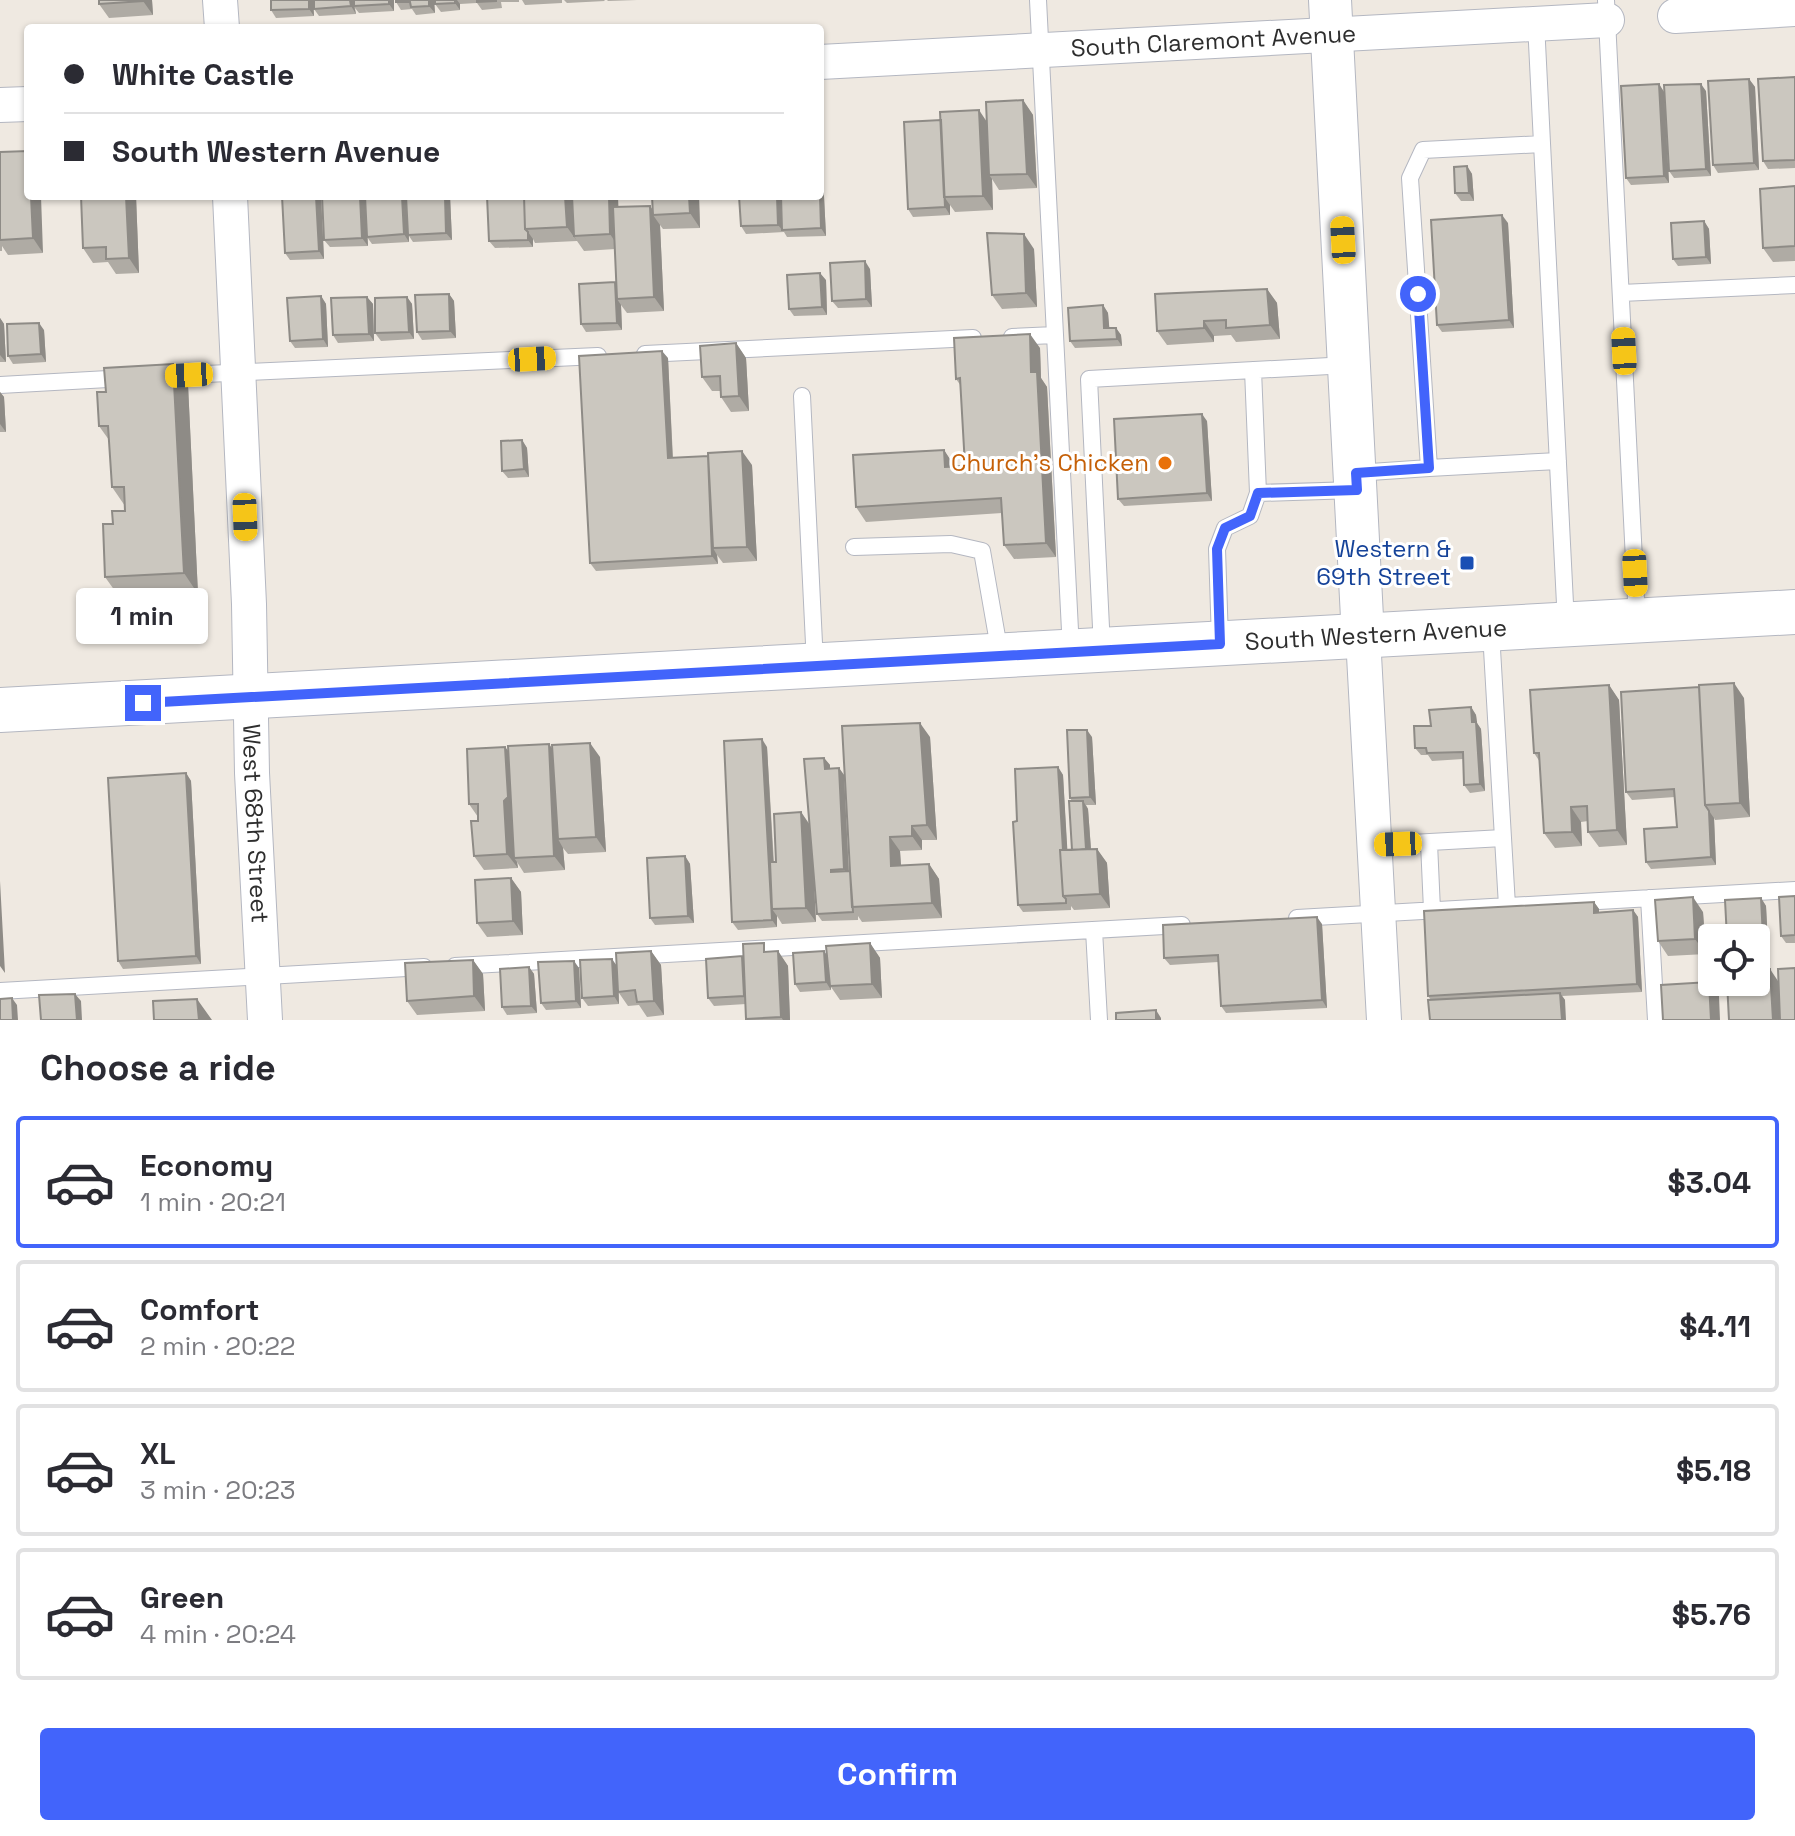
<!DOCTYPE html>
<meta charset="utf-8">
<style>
body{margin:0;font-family:"Space Grotesk",sans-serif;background:#f7f7f7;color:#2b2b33;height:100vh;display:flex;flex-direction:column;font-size:30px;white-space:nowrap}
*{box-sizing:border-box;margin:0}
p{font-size:26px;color:#7c7c81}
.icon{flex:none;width:44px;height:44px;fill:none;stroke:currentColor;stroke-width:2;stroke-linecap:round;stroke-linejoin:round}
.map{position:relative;height:1020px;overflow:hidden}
.side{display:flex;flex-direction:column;background:#fff;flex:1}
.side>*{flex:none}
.hud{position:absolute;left:24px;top:24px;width:800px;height:176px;border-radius:8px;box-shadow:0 2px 6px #0004;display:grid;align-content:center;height:176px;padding:0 40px;background:#fff}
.controls{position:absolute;left:1698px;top:924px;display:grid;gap:16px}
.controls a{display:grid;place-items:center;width:72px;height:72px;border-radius:8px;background:#fff;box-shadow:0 2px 6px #0004;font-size:40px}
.end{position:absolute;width:36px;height:36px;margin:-18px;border:10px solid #4264fb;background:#fff;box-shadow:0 0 0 4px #fff}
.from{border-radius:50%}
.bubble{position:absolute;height:56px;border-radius:8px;background:#fff;box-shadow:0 2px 6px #0004;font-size:26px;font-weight:800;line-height:56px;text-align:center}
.car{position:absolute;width:24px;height:48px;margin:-24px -12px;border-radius:10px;box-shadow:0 0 6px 2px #0007;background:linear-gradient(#f5c518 24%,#345 0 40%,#f5c518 0 76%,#345 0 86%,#f5c518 0)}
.hud b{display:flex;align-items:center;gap:28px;height:76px;font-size:30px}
.hud b+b{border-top:2px solid #e1e1e2}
.hud i{width:20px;height:20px;background:#2b2b33}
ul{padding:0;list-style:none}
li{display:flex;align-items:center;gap:24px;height:132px;margin:0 16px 12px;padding:0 24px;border:4px solid #e1e1e2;border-radius:8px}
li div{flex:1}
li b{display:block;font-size:30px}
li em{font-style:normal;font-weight:800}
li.active{border-color:#4264fb}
li>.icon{width:72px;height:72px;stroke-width:1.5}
h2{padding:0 40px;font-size:36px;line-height:96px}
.button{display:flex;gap:16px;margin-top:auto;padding:16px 40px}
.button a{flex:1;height:92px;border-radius:8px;background:#4264fb;color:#fff;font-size:32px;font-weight:800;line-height:92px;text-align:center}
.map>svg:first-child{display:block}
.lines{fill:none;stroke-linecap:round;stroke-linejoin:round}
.service-casing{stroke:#b4b7c1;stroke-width:18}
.minor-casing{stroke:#b4b7c1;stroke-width:36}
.tertiary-casing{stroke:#b4b7c1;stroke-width:44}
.secondary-casing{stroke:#b4b7c1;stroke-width:46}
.service{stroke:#fff;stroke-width:16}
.minor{stroke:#fff;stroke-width:34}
.tertiary{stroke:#fff;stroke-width:42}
.secondary{stroke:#fff;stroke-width:44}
.wall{fill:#afaba4}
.shaded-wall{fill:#8e8b86}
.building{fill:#cbc7bf;stroke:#8e8b86;stroke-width:2}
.route{stroke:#4264fb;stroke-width:10}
.food-dot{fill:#e8710a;stroke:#fff;stroke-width:3}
.transit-dot{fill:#1a4fb4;stroke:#fff;stroke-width:3}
.labels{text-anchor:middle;stroke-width:6;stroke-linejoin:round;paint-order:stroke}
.street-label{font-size:24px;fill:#2e2e2e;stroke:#fff}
.food-label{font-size:24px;fill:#c56008;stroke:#fff;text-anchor:end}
.transit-label{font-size:24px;fill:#164399;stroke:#fff;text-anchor:end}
</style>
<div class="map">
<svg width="1795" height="1020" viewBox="0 0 1795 1020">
<rect width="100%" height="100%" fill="#efe9e1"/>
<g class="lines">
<g class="service-casing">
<path id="service" d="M1038 0 1071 650
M1606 0 1637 620
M1536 23 1566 624
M1621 293 1795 285
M1012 337 1055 335
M645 354 973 338
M1253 370 1258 493
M161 376 598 356
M0 385 126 378
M802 396 815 664
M1429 468 1558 461
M1356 473 1429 468 1410 178 1423 150 1542 144
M854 547 951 544 982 551 1000 654
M1491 632 1503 838
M1220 641 1217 549 1225 528 1250 516 1258 493 1355 490
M1102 648 1089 379 1348 365
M1429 843 1432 910
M1375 845 1503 838 1507 906
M1649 898 1656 1020
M1297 918 1795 890
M1094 930 1099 1020
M455 966 1182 925
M0 991 424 967"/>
</g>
<g class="minor-casing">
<g id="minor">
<path d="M220 0 222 28"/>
<path d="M1675 16 1795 9"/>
<path id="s1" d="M820 62 1607 20"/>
<path d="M0 105 28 104"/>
<path id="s2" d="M230 196 249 604 252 773 265 1020"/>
<path d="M1363 637 1384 1020"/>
</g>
</g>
<g class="tertiary-casing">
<path id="tertiary" d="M1330 0 1363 637"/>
</g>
<g class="secondary-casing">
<g id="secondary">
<path id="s3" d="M0 710 1795 612"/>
</g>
</g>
<use href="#service" class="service"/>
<use href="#minor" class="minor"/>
<use href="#tertiary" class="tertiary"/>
<use href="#secondary" class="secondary"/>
</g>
<path class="wall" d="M152 0 153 15 109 18 99 4Z
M313 0 314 16 276 18 271 10Z
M314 0H394V11L359 13 355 8 356 14 319 16 314 9Z
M434 0 435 13 416 15 412 9 401 10 396 2Z
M435 0H519V2H501L502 8 482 10 477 3 460 4V10L441 12 435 4Z
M522 0H562V3L525 5Z
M564 0H604L605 1 567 3Z
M607 0H637L608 1Z
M1795 77V168L1768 169 1763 161Z
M1749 79 1755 87 1759 170 1718 173 1713 165Z
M1659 84 1664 92 1669 183 1631 185 1626 178Z
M1706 91 1711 176 1674 178 1669 171Z
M1023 100 1033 115 1037 188 999 190 992 179 993 210 955 212 950 205V215L913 217 908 209 986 121Z
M820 135 821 137 826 236 787 237 784 232 746 234 741 226 820 196Z
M0 152 43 253 8 255 2 246V251H0Z
M1467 166 1472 174 1474 201H1461L1455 193Z
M1795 186V261L1773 262 1763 248Z
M136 196 139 273 116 274 108 262 93 263 83 248Z
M282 196H321L324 259 290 260 285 253Z
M365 196H450L452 240 413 242 409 236V242L372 244 367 237Z
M365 196 368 246 330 247 324 240Z
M487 196 618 207 650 206 653 210 699 196 700 228 663 229 660 225 664 311 627 313 621 305 622 330 586 332 581 324 616 284 615 249 584 251 577 241 535 243 533 239V247L495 248 489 241Z
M1704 221 1709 229 1711 264 1678 266 1673 259Z
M1508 223 1514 328 1442 332 1437 325Z
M1034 249 1037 307 1002 309 992 295Z
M870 269 872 307 838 308 832 301Z
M826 280 827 315 794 316 789 309Z
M1267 289 1277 303 1280 339 1236 342 1231 335 1214 336V342L1167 345 1157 331Z
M449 294 454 301 456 338 422 340 417 332Z
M321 296 326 304 328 347 295 348 290 341Z
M367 297 373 304 374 341 338 343 333 335Z
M407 297 412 304 414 339 381 341 375 333Z
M1103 305 1108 313 1109 328H1116L1121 335 1122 346 1075 348 1070 341Z
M0 318 4 324 6 362H0Z
M44 330 46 362 13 364 8 356Z
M736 343 746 358 749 411 731 412 721 397V391H712L702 377Z
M1040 348 1041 378 1047 387 1056 557 1014 559 1004 545 1002 513 866 522 856 507 944 450 954 467 965 466 961 386 956 379Z
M668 358 673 458 752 465 757 561 723 563 717 555 718 564 596 571 590 563Z
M173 364 188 385 198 594 120 598 105 577 113 524 125 511V506L112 487 109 440 99 426 106 392Z
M0 392 4 397 6 432H0Z
M1207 421 1212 501 1124 506 1118 499Z
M522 440 527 448 529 477 508 478 502 471Z
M1609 685 1619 700 1627 845 1599 847 1588 832V821L1581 822 1582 846 1555 848 1544 833 1540 762 1534 753Z
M1744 698 1750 817 1715 820 1714 818 1716 865 1651 869 1646 862 1677 827 1675 797 1632 800 1626 792Z
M1471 707 1476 715 1477 723 1481 729 1485 791 1470 793 1464 785 1463 759 1432 761 1428 755H1421L1415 748 1431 726Z
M930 737 937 840H922V850L900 851 901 866 929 864 939 879 942 918 862 922 858 916V920L822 921 817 914 813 868 816 922 782 924 777 916V927L738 930 732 922 767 747 774 862H776L801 812 810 825 824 758 830 765V768H839L844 775 849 871Z
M1092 737 1096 805H1086L1088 809 1091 849H1097L1107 863 1110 908 1074 910 1071 906V910L1023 912 1018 905 1017 821 1058 767 1063 775 1067 850H1072V801L1070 798Z
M505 747 508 751 553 750 600 757 606 852 568 854 563 848 565 870 524 873 517 862 518 868 484 870 474 856 478 817 469 804Z
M186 773 191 781 201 964 123 969 118 961Z
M685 856 690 864 694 923 655 925 650 918Z
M511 878 521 892 523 935 487 937 477 923Z
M1795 896V943H1786L1781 936Z
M1761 898 1766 906 1768 944 1756 945V938H1727Z
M1594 902 1599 909V912L1633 910 1638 917 1642 992 1562 996 1565 1000H1431L1428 996Z
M1703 912 1706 954 1668 956 1658 941Z
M1322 924 1327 1008 1226 1013 1221 1006 1218 962 1170 965 1164 958Z
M870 943 880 958 882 998 840 1000 831 987V990L800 992 795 984 827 956Z
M651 951 661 965 664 1015 647 1017 639 1005 628 1006 619 993V1004L588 1006 582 998 616 965Z
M778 951 788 966 790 1020H747L746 1004 714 1006 708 998 770 952Z
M473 960 483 974 485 1011 417 1015 407 1001Z
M529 967 534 974 537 1013 507 1015 502 1007Z
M579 968 581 1008 546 1010 541 1003Z"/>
<path class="shaded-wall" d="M143 0H152L153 15 143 1Z
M309 0H313L314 16 309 9Z
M350 0H355L354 6 356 14 351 6Z
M389 0H394V11L389 4Z
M429 0H434L435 13 429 6Z
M455 0H457L460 4V10L455 3Z
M1749 79 1755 87 1759 170 1754 163Z
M1659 84 1664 92 1669 183 1664 176Z
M1701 84 1706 91 1711 176 1706 169Z
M1023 100 1033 115 1037 188 1027 174Z
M979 110 989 125V175L992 179 993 210 983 196Z
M820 135 821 137 826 236 821 228Z
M1467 166 1472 174 1474 201 1469 193Z
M31 196H41L43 253 33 238Z
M126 196H136L139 273 129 258Z
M316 196H321L324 259 319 251Z
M360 196H365L368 246 362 238Z
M402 196H407L409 242 404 234Z
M445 196H450L452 240 446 233Z
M565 196H574V236L577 241 567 227Z
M609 196H618L620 249 610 234Z
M689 196H699L700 228 690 213Z
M777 196H782V230L784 232 778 225Z
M945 198 950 205V215L945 207Z
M650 206 656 215H653L660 225 664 311 654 297Z
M1502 215 1508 223 1514 328 1509 320Z
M1704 221 1709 229 1711 264 1706 257Z
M528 232 533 239V247L528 240Z
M1024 234 1034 249 1037 307 1026 293Z
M865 261 870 269 872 307 866 299Z
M820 273 826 280 827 315 822 307Z
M615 282 620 290 617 299 621 305 622 330 617 323Z
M1267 289 1277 303 1280 339 1270 325Z
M449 294 454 301 456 338 450 331Z
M321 296 326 304 328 347 323 339Z
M367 297 373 304 374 341 369 334Z
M407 297 412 304 414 339 409 332Z
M1103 305 1108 313 1110 335 1104 328Z
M0 318 4 324 6 362 0 355Z
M1204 321 1214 336V342L1204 328Z
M39 323 44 330 46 362 41 354Z
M1116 328 1121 335 1122 346 1117 339Z
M1030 334 1040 348 1041 378 1047 387 1056 557 1046 543 1031 372Z
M736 343 746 358 749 411 739 396Z
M662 351 668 358 673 466 668 458Z
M173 364 188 385 198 594 184 573Z
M0 392 4 397 6 432 0 424Z
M1202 414 1207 421 1212 501 1207 493Z
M522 440 527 448 529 477 524 469Z
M944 450 954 465 955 482 945 467Z
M742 451 752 465 757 561 747 547Z
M713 463V548L717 555 718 564 712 556Z
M1734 683 1744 698 1750 817 1740 803Z
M1609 685 1619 700 1627 845 1617 830Z
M1471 707 1476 715 1477 723 1481 729 1485 791 1480 784Z
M920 723 930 737 937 840 927 825Z
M1087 730 1092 737 1096 805 1090 797Z
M762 739 767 747 776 909H772L777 916V927L772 920Z
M590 743 600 757 606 852 596 837Z
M549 744 559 758 558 839 563 848 565 870 554 856Z
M505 747 516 761 514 858 517 862 518 868 507 854 504 801Z
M824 758 830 765V776L825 769Z
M1058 767 1063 775 1070 895 1065 896Z
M839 768 844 775 849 877 844 869Z
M186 773 191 781 201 964 196 956Z
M1083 801 1088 809 1092 864 1086 856Z
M1571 807 1581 822 1582 846 1572 832Z
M1709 811 1714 818 1716 865 1711 857Z
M801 812 811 827 816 922 806 908Z
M912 826 922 840V850L912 836Z
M890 837 900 851 902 880 891 866Z
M1097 849 1107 863 1110 908 1100 894Z
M685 856 690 864 694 923 688 916Z
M929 864 939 879 942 918 932 903Z
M511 878 521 892 523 935 513 921Z
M0 881 5 973 0 966Z
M1693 897 1703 912 1706 954 1695 939Z
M1761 898 1766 906 1768 944 1763 937Z
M1594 902 1599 909V920L1594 913Z
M1633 910 1638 917 1642 992 1637 984Z
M1317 917 1322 924 1327 1008 1322 1000Z
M870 943 880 958 882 998 872 984Z
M651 951 661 965 664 1015 654 1001Z
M778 951 788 966 790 1020H783L781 1017Z
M824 951 829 959 831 990 826 982Z
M612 959 617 966 619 1004 614 996Z
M473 960 483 974 485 1011 474 996Z
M574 961 579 968 581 1008 576 1001Z
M529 967 534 974 537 1013 531 1006Z
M1770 969 1780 984 1782 1020H1773Z
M1709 982 1719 996 1720 1020H1711Z
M1560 993 1565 1000 1566 1020H1562Z
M75 994 81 1001 82 1020H77Z
M12 998 17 1005 18 1020H13Z
M197 999 212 1020H199Z
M1156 1010 1161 1018V1020H1156Z"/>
<path class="building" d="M99 0H143V1L99 4Z
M271 0H309V9L271 10Z
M314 0H350L351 6 314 9Z
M354 0H389V4L354 6Z
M396 0H429V6L411 7 410 2H396Z
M435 0H455V3L435 4Z
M477 0H496V1L477 2Z
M1795 77V160L1763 161 1758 79Z
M1749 79 1754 163 1713 165 1708 81Z
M1659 84 1664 176 1626 178 1621 86Z
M1701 84 1706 169 1669 171 1664 85Z
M1023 100 1027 174 989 175 986 102Z
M979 110 983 196 944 197 940 112Z
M941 120 945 207 908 209 904 122Z
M28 151V196H31L33 238 0 240V152Z
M1467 166 1469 193H1455L1454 167Z
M1795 186V246L1763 248 1760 189Z
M81 196H126L129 258 106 259V247L83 248Z
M282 196H316L319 251 285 253Z
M322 196H360L362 238 324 240Z
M365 196H402L404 234 367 237Z
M406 196H445L446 233 408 235Z
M487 196H524L525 229 528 232V240L489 241Z
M524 196H565L567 227 525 229Z
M572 196H609L610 234 574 236Z
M652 196H689L690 213 653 215Z
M739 196H777L778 225 741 226Z
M781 196H820L821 228 782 230Z
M650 206 654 297 617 299 613 207Z
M1502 215 1509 320 1437 325 1431 220Z
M1704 221 1706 257 1673 259 1671 223Z
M987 233 1024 234 1026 293 992 295Z
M865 261 866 299 832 301 830 263Z
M820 273 822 307 789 309 787 275Z
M615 282 617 323 581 324 579 284Z
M1267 289 1270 325 1226 328V320L1204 321V328L1157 331 1155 294Z
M449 294 450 331 417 332 415 295Z
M321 296 323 339 290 341 287 298Z
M367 297 369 334 333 335 331 298Z
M407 297 409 332 375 333V298Z
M1103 305 1104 328H1116L1117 339 1070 341 1068 308Z
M39 323 41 354 8 356 7 324Z
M1030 334 1031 372H1037L1046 543 1004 545 1001 498 856 507 853 455 944 450 945 467 965 466 960 378 956 379 954 338Z
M736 343 739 396 721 397 720 376 702 377 700 346Z
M662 351 668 458 708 456 712 556 590 563 579 356Z
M173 364 184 573 105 577 103 524H113L112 511H125L124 487H112L108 426H99L97 392H106L104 368Z
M1202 414 1207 493 1118 499 1114 419Z
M522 440 524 469 502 471 501 441Z
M742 451 747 547 713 548 708 453Z
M1734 683 1740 803 1705 805 1699 685Z
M1609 685 1617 830 1588 832 1587 806 1571 807 1572 832 1544 833 1539 753H1534L1530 690Z
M1699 687 1705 805 1709 811 1711 857 1646 862 1644 829 1677 827 1674 789 1626 792 1621 692Z
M1471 707 1472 722H1476L1480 784 1464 785 1463 752 1427 753 1426 748H1415L1414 726H1431L1429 710Z
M920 723 927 825 912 826V836L890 837 891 866 929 864 932 903 852 907 842 726Z
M1067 730H1087L1090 797 1070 798Z
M762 739 772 920 732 922 724 741Z
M590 743 596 837 558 839 552 745Z
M549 744 554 856 514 858 508 746Z
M505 747 508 797 504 801 507 854 474 856 471 821H478V804H469L467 749Z
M824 758 825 769 839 768 844 869 831 870V872L850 871 853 912 817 914 804 759Z
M1058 767 1063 850H1060L1063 896 1066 899V903L1018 905 1013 822 1017 821 1015 769Z
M186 773 196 956 118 961 108 778Z
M1069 801H1083L1086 849 1072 850Z
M801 812 806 908 772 909 770 862H776L774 814Z
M1097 849 1100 894 1063 896 1060 850Z
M685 856 688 916 650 918 647 858Z
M511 878 513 921 477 923 475 880Z
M1795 896V935L1781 936 1779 897Z
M1693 897 1695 939 1658 941 1655 900Z
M1761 898 1763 937 1727 938 1725 900Z
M1594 902V913L1633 910 1637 984 1428 996 1424 911Z
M1317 917 1322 1000 1221 1006 1218 955 1164 958 1163 925Z
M764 943V952L778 951 781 1017 746 1019 743 944Z
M870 943 872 984 830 986 826 946Z
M651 951 654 1001 637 1002 635 990 618 992 616 953Z
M824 951 826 982 795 984 793 953Z
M742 956 744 996 708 998 706 959Z
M612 959 614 996 582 998 580 960Z
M473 960 474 996 407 1001 405 963Z
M574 961 576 1001 541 1003 538 962Z
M529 967 531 1006 502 1007 500 969Z
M1795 968V1020H1780L1778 969Z
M1770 969 1773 1020H1729L1727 982H1756V970Z
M1709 982 1711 1020H1663L1661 985Z
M1560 993 1562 1020H1430L1428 1000Z
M75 994 77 1020H41L39 995Z
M12 998 13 1020H0V999Z
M197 999 199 1020H154L153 1001Z
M1156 1010V1020H1116V1013Z"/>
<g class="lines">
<path class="route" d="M143 703 1220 644 1217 549 1225 528 1250 516 1258 493 1357 490 1356 473 1429 468 1418 294"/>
</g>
<circle class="food-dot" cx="1165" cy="463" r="8"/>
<rect class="transit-dot" x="1459" y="555" width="16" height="16" rx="4"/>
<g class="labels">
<g class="street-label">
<text dy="8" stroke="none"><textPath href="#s1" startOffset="394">South Claremont Avenue</textPath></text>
<text dy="8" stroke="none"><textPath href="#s3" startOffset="1378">South Western Avenue</textPath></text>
<text dy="8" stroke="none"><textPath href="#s2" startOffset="628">West 68th Street</textPath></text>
</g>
<g class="food-label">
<text x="1149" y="471">Church's Chicken</text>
</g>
<g class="transit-label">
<text x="1451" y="557">Western &amp;<tspan x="1451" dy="28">69th Street</tspan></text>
</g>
</g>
</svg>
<div class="controls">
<a><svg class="icon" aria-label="locate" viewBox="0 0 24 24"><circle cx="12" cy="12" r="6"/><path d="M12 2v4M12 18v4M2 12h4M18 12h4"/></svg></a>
</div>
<i class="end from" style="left:1418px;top:294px"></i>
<i class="end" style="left:143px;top:703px"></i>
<div class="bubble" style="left:76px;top:588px;width:132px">1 min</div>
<i class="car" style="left:1343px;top:240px;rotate:357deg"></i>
<i class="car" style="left:1624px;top:351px;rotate:357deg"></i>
<i class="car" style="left:532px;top:359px;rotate:87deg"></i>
<i class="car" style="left:189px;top:375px;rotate:267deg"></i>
<i class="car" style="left:245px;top:517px;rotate:178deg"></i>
<i class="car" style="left:1635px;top:573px;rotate:177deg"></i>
<i class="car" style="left:1398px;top:844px;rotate:268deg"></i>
<div class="hud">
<b><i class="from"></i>White Castle</b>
<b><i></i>South Western Avenue</b>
</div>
</div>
<section class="side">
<h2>Choose a ride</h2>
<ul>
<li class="active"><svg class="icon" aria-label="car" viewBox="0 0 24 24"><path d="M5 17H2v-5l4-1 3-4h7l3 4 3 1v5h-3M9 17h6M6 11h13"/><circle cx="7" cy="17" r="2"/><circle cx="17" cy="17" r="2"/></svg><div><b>Economy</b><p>1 min · 20:21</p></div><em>$3.04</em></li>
<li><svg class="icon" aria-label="car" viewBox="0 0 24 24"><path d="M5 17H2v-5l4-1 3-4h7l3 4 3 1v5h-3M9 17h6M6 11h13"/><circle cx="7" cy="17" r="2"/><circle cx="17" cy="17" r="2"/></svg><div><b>Comfort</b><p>2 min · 20:22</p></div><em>$4.11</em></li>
<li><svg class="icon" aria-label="car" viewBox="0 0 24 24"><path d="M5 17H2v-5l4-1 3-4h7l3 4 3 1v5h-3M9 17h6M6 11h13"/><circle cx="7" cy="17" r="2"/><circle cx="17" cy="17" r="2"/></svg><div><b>XL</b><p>3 min · 20:23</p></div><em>$5.18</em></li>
<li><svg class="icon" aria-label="car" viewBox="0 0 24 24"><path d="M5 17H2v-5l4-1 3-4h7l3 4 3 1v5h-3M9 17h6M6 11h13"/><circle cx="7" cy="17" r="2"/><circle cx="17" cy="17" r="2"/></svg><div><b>Green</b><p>4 min · 20:24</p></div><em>$5.76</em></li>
</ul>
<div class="button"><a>Confirm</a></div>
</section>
